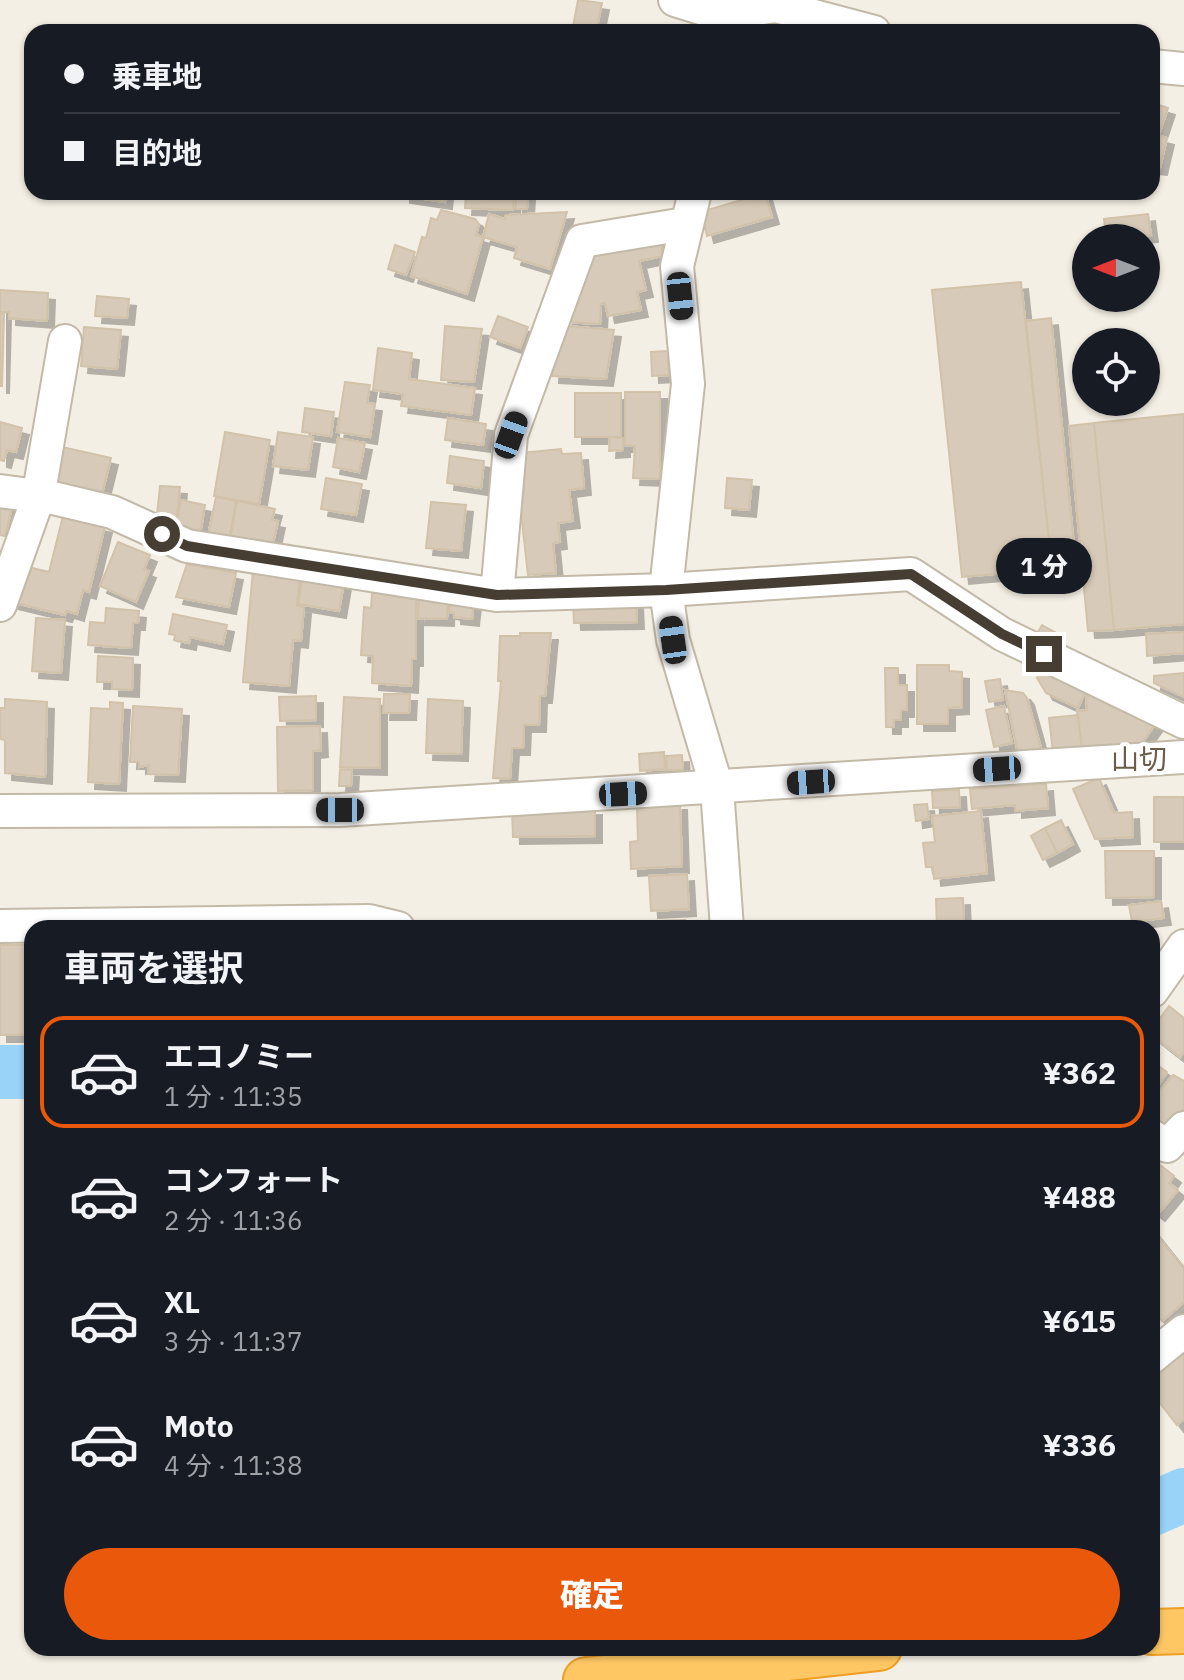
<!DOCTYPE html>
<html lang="ja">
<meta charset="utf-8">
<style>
body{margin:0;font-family:"IBM Plex Sans","Noto Sans JP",sans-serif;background:#242831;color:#f1f3f6;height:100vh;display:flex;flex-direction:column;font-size:30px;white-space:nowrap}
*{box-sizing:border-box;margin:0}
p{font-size:26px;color:#9ea1a6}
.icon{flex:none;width:44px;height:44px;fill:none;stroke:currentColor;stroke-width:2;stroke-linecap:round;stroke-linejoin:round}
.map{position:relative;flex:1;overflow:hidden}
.sheet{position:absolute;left:24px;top:920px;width:1136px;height:736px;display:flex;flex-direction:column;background:#171b24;border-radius:24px;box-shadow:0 2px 6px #0004}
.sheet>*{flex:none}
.banner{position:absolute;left:24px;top:24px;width:1136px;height:176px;border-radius:24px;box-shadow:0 2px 6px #0004;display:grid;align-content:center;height:176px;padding:0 40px;background:#171b24}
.needle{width:52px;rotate:270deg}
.buttons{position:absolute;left:1072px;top:224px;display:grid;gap:16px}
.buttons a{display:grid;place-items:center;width:88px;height:88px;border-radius:50%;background:#171b24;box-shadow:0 2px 6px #0004;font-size:40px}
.end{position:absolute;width:36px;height:36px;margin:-18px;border:10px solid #473e33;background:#fff;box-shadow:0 0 0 4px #fff}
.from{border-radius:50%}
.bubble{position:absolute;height:56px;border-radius:28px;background:#171b24;box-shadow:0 2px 6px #0004;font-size:26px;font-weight:800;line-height:56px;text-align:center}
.car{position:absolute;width:24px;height:48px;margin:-24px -12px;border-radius:10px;box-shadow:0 0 6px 2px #0007;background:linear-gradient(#222 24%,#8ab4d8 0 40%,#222 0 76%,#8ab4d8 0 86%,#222 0)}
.banner b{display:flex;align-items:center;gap:28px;height:76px;font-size:30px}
.banner b+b{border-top:2px solid #363941}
.banner i{width:20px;height:20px;background:#f1f3f6}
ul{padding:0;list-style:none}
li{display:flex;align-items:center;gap:24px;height:112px;margin:0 16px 12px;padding:0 24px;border:4px solid transparent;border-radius:24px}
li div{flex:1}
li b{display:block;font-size:30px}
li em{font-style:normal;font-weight:800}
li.current{border-color:#ea580c}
li>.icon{width:72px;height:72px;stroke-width:1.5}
h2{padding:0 40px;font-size:36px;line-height:96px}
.button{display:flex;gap:16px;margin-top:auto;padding:16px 40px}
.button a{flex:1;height:92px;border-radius:48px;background:#ea580c;color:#fff;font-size:32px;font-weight:800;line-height:92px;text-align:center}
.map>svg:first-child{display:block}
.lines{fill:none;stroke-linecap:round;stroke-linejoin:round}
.river{stroke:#99d4f8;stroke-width:54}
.building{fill:#d7cab8;stroke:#d2c2aa;stroke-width:2;filter:url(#shadow)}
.minor-casing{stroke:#c3b9a8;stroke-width:36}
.motorway-casing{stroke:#ee9e23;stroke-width:48}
.minor{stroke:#fff;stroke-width:32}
.motorway{stroke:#ffc764;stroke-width:44}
.route{stroke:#473e33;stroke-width:10}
.labels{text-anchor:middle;stroke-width:8;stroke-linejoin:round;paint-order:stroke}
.quarter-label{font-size:28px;fill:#6b5c49;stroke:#fff}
</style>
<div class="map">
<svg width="1184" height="1680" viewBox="0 0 1184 1680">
<defs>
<filter id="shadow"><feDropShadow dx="7" dy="7" stdDeviation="0" flood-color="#0004"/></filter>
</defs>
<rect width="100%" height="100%" fill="#f4efe4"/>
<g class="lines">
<path class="river" d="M0 1072H32
M1152 1509 1184 1495"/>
</g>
<path class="building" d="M578 0 602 3 596 32H572Z
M1152 103 1168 108 1159 135 1152 132Z
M1152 134 1167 138 1160 168 1152 167Z
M403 192H446L445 202 403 196Z
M466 192H514L513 210 465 208Z
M516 192H528L527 209H516Z
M765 193 772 217 707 236 701 212Z
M441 210 475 219 479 224 476 235 483 237 467 294 411 276 422 237 426 238 431 218 437 220Z
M567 212 550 269 514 258 517 247 483 237 489 214 505 219 506 215Z
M1148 214 1151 235 1106 238 1104 219Z
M658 231 663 256 639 261 646 290 637 292 641 310 608 316 605 303 601 304 600 324 564 322 584 257 593 261 590 245Z
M395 245 415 252 406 275 388 269Z
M1021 282 1052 569 962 577 932 290Z
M0 290 48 293 47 321 9 318V312H0Z
M97 296 129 299 127 318 95 316Z
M0 314H4L2 386H0Z
M498 316 528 327 520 348 490 337Z
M1051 318 1076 565 1052 569 1026 321Z
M554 325 614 330 606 379 552 376Z
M445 326 482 329 474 382 441 380Z
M84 327 121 330 117 369 81 366Z
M378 348 412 353 409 379 475 388 471 415 401 406 403 394 373 390Z
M668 351 669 375 652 376 651 352Z
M345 382 370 385 367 403 375 404 370 437 337 432Z
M625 392H660V479L633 478 635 446 625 445Z
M575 393H621V437H575Z
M305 408 334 412 331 436 302 432Z
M1184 414V624L1114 630 1094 423Z
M448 418 486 424 483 445 445 440Z
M0 422 22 428 16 452 7 450 4 461 0 460Z
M1094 423 1114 630 1088 631 1069 426Z
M225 432 270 440 259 504 214 496Z
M278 432 313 437 308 470 273 466Z
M610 437 623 438V450L609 451Z
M338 438 365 443 359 472 333 467Z
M62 447 111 458 101 498 52 488Z
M561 449 562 454 581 453 584 488 569 490 573 521 558 523 560 542 553 543 556 573 528 575 515 459 520 453Z
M450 456 484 461 481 488 447 483Z
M326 478 362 484 356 515 321 509Z
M727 478 752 480 749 510 725 508Z
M160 486 180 487 177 517 157 515Z
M216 497 236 501 229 540 208 536Z
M0 500 13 503 5 536 0 535Z
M181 500 205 505 200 535 175 530Z
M237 501 275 509 272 520 278 521 272 548 230 540Z
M431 502 466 505 461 551 426 548Z
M63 516 105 526 89 592 83 590 77 614 67 611 65 615 11 602 20 565 49 572Z
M118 542 150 555 144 569 149 571 136 602 100 586Z
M187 564 236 573 229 607 176 597Z
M253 570 300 574 297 606 304 607 301 641 293 640 289 686 243 682Z
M303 575 344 582 339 611 298 604Z
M372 593 416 594V659H412L411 686 372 683 373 656 361 655 364 607 371 608Z
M419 593 448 595 447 619 418 618Z
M636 600 637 622 574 623 573 601Z
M474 601 472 619 454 617V613L449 612 450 602Z
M106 608 139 611 138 623H133L131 648 88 645 90 622 105 623Z
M173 614 227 625 223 644 190 637 189 643 174 640 175 635 169 634Z
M36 618 65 620 61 673 32 671Z
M1042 625 1058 634 1051 647 1035 637Z
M1184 632V653L1147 656 1146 634Z
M520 633H551L545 696H540L539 725H524L523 748H512L510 779 493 778 501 681H498L500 636H520Z
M98 656 133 658 132 690 112 689V682H97Z
M917 665H949V671L962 672V707L948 708V724H917Z
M1042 665 1088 685 1078 708 1046 693 1037 678Z
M885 668H898V685H907V710H901V720H894V727H886Z
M1184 673V697L1154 683V676Z
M1000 679 1003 700 989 702 985 681Z
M1005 690 1023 693 1027 698 1041 748 1018 754Z
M384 694H410L409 713H383Z
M1111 694 1113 706 1122 704 1157 722 1141 744 1082 749 1077 711 1087 710 1086 696Z
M316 696V720L280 721 279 697Z
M344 697 380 699V768L340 767Z
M5 699 47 702 45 777 5 773V740L0 739V708H5Z
M428 699 463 701 461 754 426 753Z
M110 702 123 703 119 784 88 782 91 708 110 709Z
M133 706 182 709 178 775 148 774 149 765 139 767V762H130Z
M1004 706 1012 743 994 747 986 710Z
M1078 715 1082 749 1053 752 1049 718Z
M320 726 321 750 313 751V790L278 791 277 727Z
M664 752 665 769 640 771 639 754Z
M682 755 683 770H667L666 756Z
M340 769 352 770 351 786H339Z
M1099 778 1114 813 1132 812 1133 837 1095 839 1073 789Z
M1046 784 1048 808 1015 811V805L972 809 970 789Z
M959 790 960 807 933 808 932 791Z
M1154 797H1184V842H1154Z
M657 803H680L682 866 631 869 630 842 638 841 637 808 657 807Z
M927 804 929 819 916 821 914 805Z
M595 808V836L513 837 512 810Z
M981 811 987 873 934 879 933 867H926L923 843 935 842 932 816Z
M1061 820 1073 844 1057 853 1045 828Z
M1045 828 1057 853 1043 860 1031 836Z
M1105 851H1154V897L1106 898Z
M687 874 689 909 651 911 649 876Z
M963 898 964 927 937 928 936 899Z
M1161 901 1164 918 1132 922 1129 905Z
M685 920V928H689H654L653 921Z
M0 945H32V1035H0Z
M1169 1006 1184 1018V1051L1180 1057 1152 1035V1029Z
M1152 1061 1167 1072 1152 1095Z
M1173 1075 1184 1081V1108L1166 1130 1152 1119V1101Z
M1155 1161 1174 1176 1169 1183 1178 1190 1158 1214 1152 1209Z
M1152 1229 1184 1269V1302L1162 1321 1152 1309Z
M1184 1337V1419L1177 1425 1152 1393V1365Z"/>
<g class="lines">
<g class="minor-casing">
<path id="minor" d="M675 0 720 14 776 6 874 32
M1152 66 1184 69
M695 192 677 266 688 384 666 590 673 640 717 788 727 928
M0 491 53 498 112 512 187 546 497 595 666 590 911 574 1002 634 1184 722
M497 595 511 435 582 241 685 224
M0 605 38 498 65 341
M0 811 340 810 1184 757
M0 926 369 921 398 928
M1152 991 1184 946
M1152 1136 1167 1146 1184 1128
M1152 1357 1184 1331"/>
</g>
<g class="motorway-casing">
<path id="motorway" d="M1152 1632 1184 1631
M586 1680 879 1648"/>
</g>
<use href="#minor" class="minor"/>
<use href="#motorway" class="motorway"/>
</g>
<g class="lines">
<path class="route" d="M162 534 187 546 217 551 497 595 666 590 911 574 1002 634 1044 654"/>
</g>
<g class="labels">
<g class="quarter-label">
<text x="1139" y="769">山切</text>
</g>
</g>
</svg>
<div class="buttons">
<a><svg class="needle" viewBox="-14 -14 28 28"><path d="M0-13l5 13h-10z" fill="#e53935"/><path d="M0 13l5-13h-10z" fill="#9ea1a6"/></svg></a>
<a><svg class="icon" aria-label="locate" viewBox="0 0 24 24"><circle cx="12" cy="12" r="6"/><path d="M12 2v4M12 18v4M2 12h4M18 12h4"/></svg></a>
</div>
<i class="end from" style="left:162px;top:534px"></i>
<i class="end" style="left:1044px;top:654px"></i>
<div class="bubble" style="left:996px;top:538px;width:96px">1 分</div>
<i class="car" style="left:680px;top:296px;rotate:174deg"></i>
<i class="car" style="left:511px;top:435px;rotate:20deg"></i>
<i class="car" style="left:673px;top:640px;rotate:352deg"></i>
<i class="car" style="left:997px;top:769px;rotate:266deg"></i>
<i class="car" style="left:811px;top:782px;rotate:266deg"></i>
<i class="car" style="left:623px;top:794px;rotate:87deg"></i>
<i class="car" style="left:340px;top:810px;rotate:270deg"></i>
<div class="banner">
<b><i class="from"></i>乗車地</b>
<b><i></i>目的地</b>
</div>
<section class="sheet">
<h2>車両を選択</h2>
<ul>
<li class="current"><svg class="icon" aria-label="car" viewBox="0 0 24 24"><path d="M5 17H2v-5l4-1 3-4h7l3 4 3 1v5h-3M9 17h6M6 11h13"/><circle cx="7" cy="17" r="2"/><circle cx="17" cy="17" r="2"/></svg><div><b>エコノミー</b><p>1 分 · 11:35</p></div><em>¥362</em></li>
<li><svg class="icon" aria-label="car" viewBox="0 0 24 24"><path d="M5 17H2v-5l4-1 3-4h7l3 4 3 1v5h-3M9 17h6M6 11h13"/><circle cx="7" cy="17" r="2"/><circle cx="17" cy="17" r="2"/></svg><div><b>コンフォート</b><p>2 分 · 11:36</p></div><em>¥488</em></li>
<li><svg class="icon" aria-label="car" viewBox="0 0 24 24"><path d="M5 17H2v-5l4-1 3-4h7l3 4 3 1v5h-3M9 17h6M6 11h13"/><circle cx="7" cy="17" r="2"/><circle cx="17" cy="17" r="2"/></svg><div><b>XL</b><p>3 分 · 11:37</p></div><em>¥615</em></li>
<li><svg class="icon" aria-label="car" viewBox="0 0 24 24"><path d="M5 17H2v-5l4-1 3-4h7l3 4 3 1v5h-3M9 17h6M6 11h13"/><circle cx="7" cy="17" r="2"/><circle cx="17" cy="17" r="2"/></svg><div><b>Moto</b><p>4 分 · 11:38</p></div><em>¥336</em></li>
</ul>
<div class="button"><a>確定</a></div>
</section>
</div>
